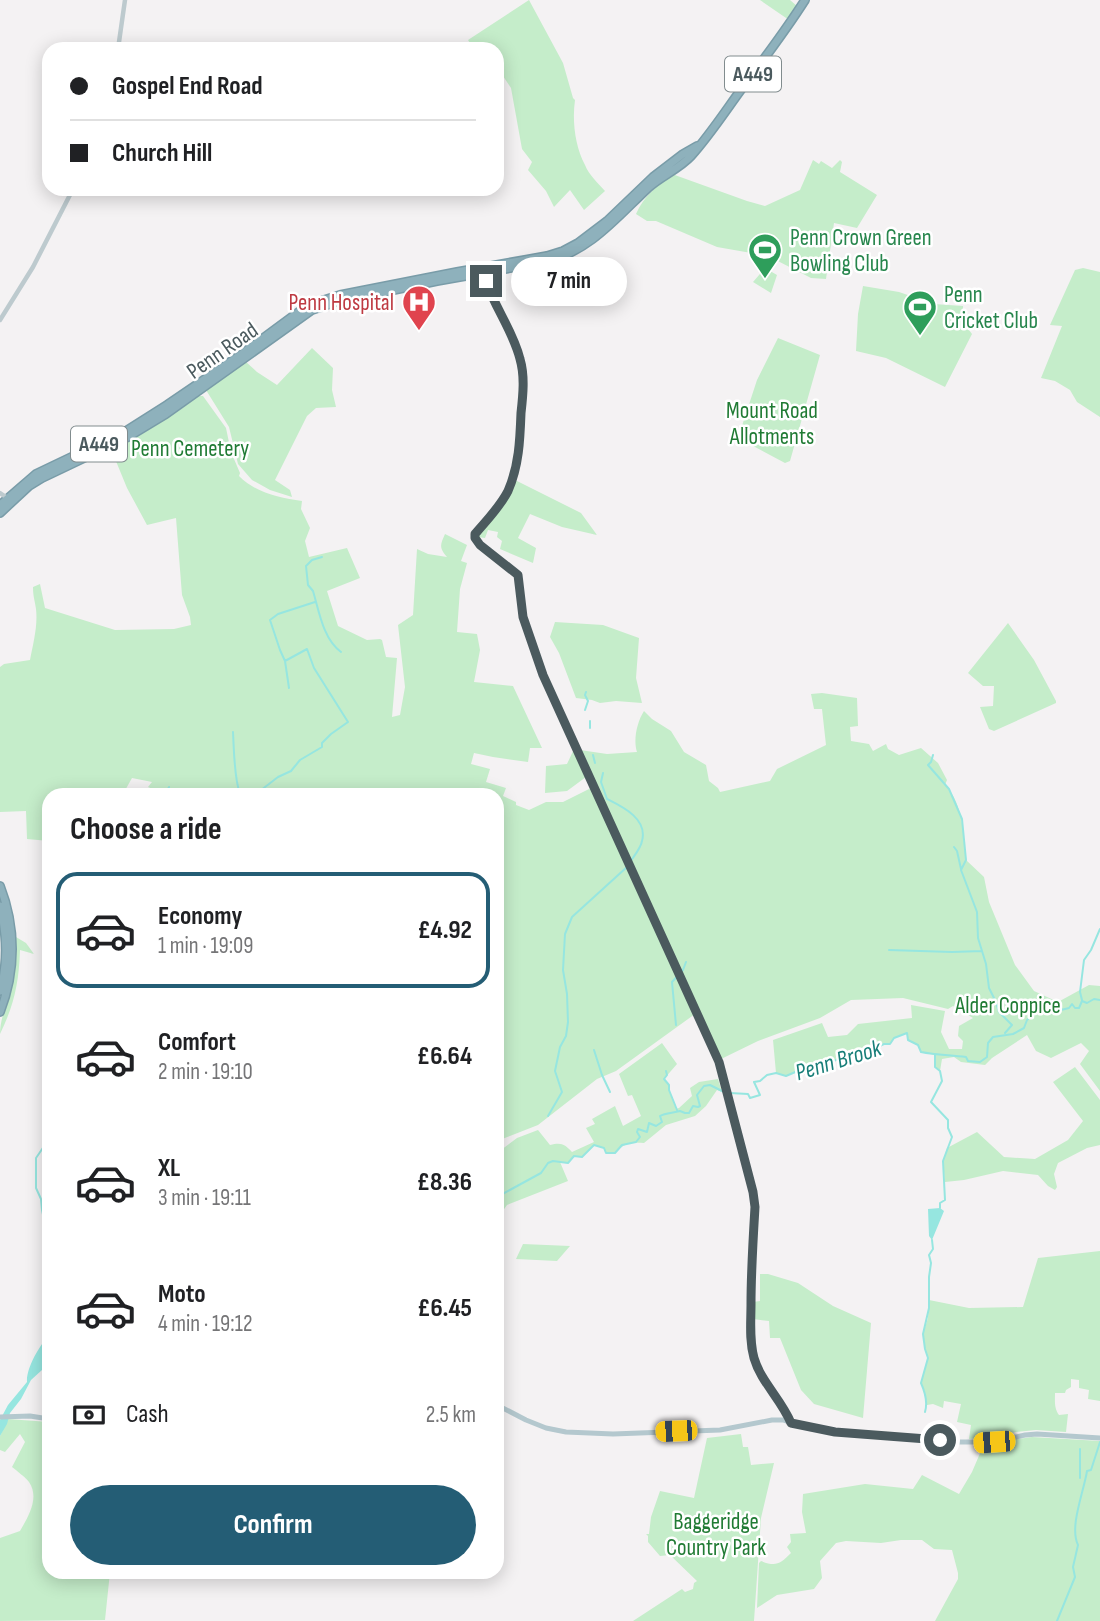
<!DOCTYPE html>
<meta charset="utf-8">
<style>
body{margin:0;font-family:"Sofia Sans Condensed",sans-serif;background:#f6f6f6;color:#202124;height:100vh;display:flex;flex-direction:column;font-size:26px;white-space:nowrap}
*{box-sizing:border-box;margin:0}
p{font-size:23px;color:#757577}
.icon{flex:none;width:38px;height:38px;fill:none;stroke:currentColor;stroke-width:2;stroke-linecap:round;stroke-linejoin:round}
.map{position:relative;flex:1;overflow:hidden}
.side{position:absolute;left:42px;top:788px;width:462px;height:791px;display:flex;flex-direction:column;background:#fff;border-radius:21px;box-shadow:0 4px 18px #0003}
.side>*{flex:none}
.hud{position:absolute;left:42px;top:42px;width:462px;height:154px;border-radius:21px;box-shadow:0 4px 18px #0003;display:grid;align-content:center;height:154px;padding:0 28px;background:#fff}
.end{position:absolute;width:32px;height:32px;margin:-16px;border:9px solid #4b5a5e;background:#fff;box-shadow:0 0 0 4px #fff}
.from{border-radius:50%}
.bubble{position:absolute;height:49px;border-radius:24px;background:#fff;box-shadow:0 4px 18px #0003;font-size:23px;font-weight:700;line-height:49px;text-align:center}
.car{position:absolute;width:21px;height:42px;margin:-21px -10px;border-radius:9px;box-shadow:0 0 5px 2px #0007;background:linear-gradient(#f5c518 24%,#345 0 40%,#f5c518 0 76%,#345 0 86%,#f5c518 0)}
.hud b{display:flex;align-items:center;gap:24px;height:66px;font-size:26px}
.hud b+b{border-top:2px solid #e0e0e0}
.hud i{width:18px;height:18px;background:#202124}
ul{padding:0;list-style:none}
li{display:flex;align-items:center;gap:21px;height:116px;margin:0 14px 10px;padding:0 14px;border:4px solid transparent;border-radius:21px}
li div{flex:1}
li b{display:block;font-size:26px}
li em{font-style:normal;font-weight:700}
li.selected{border-color:#245d75}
li>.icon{width:63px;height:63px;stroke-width:1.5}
h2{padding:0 28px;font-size:32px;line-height:84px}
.pay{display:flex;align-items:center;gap:18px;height:77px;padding:0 28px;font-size:26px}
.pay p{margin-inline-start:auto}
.cta{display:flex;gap:14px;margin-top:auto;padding:14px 28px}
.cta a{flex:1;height:80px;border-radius:42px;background:#245d75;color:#fff;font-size:28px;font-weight:700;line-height:80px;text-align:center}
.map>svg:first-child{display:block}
.green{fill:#c5edca}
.water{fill:#96e6e0}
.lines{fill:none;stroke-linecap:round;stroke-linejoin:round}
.stream{stroke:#96e6e0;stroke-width:2}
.highway-casing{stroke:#799ca8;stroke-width:10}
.secondary{stroke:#bdcace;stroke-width:4.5}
.primary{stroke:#b4c8ce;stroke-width:5}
.highway{stroke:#8eb1bc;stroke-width:7}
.route{stroke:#4b5a5e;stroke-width:9}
.labels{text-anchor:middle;stroke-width:5;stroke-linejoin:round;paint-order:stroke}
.shield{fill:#fff;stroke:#818c8e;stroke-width:2}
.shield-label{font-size:21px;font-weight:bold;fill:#4b5a5e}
.leisure-label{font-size:23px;fill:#27864d;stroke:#fff;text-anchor:start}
.health-label{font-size:23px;fill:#be3a42;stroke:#fff;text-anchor:end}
.street-label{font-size:23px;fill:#4b5a5e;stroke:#fff}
.park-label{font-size:23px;fill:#207b34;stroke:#fff}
.water-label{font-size:24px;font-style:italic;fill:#177e78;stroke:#fff}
</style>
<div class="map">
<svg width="1100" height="1621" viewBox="0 0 1100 1621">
<rect width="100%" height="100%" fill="#f4f2f3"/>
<path class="green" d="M529 0 563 63 573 98 575 100C572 121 575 146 585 165 589 175 598 183 605 191L584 210 570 190 554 207 546 191 528 170 532 162 522 149 511 88 497 67V49H474L468 40Z
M760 0H790L797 6 789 20Z
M813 160 819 164 821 161 832 168 840 160 842 162 840 172 877 195 857 228 834 223 826 279 811 278 768 256 717 247 656 221H647L636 214C644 196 657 186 672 174L747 201 765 206 800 190Z
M765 268 777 275 771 293 753 282Z
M1083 268 1100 272V417L1077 402 1070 390 1055 381 1041 378 1062 326 1050 325 1075 270Z
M863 286 899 292 934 304 963 306V322L972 334 945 387 886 358 856 351 858 314Z
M778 338 820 355 790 461 785 463 738 438 757 380Z
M312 348 333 368 332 390 336 407 316 408 307 416 275 480 290 490 292 497 270 490 252 480 238 464 229 427 206 390 245 361 257 372 277 385Z
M198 396H203L226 428 231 452 240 473 239 476C256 493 279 498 302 501L301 509 310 528 305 541 309 557 347 548 360 578 327 591 338 626 367 640 380 639 382 640 386 657 397 658 392 717 400 715 405 687 398 625 413 615 417 549 428 554 447 557C439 548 440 545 445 534L467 545 461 561 467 563 460 589 457 632 477 634 480 650 474 682 513 686 542 748H530L528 762 493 757 474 753 471 764 490 769 486 782 506 788 503 796 516 802V805L529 810 546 802H563L591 788 695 1014 616 1071 597 1079 538 1125 497 1141V794H164L148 787 152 782 132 778 123 794H49V841L27 839 26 811 0 812V667L4 664 30 660C33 644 38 626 36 609 35 601 33 597 33 587L40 584 45 608 115 630 174 629 191 625 190 617 182 595 176 518 147 525 127 488 111 449 181 409Z
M515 480 581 513 597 535 562 527 530 514 518 538 536 548 533 563 500 549 502 541 497 537 498 532 488 530 485 538 478 537C490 517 507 503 515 480Z
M555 622 603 625 639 638 636 678 642 703 616 701 600 703 592 700 576 698 559 653 550 637Z
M1008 623 1034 660 1056 701V703L994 731 989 729 980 707 993 706 994 686H983L968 673Z
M822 693 857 698 858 726 850 727 851 741 869 744 873 751 886 744 888 749 899 755 921 748 938 763 947 780 945 785C964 805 963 834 966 860L984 877 989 902 1015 965 1034 991 1058 1002 1089 985 1100 986V1091L1080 1064 1089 1051 1081 1043 1051 1058 1036 1051 1027 1035 992 1058 985 1065 961 1062 954 1057 942 1059 940 1071 935 1067V1055L921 1052 918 1045 908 1040 907 1033 894 1038 890 1044H884L873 1049 836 1060 802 1074 800 1070 786 1076 776 1073 773 1040 822 1023 828 1037 847 1035 858 1024 912 1018 911 1005 945 1011 941 1032 949 1049H962L963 1041 958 1036 959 1026 973 1018 953 1006 948 1009 903 998 851 1000 820 1018 758 1041 719 1060 629 860 602 796 580 750 607 754 637 752C633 740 637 722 644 711L652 719 671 731 684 752 706 765 709 781 718 788 720 792 770 781 777 769 826 745 822 709H814L811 694Z
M574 749 586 777 567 791 545 793 546 766 567 764Z
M16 937 26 943 34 954 20 950C19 983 14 1005 0 1034 0 1018 7 1005 11 990 15 972 14 955 16 937Z
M662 1043 677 1064 664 1079 669 1085V1091L676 1109 679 1108 692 1096 690 1088 699 1082 718 1079 722 1092 717 1090 706 1106 695 1116 666 1125 644 1143C631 1142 624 1143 615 1153H606L604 1148 594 1145 582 1157 574 1156 568 1163 560 1162 568 1181 507 1205 497 1219V1153L517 1138 538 1130 550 1145C561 1142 565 1144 572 1152L594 1142 586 1128 595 1124 592 1119 615 1106 623 1126 641 1116 632 1095 628 1096 619 1074Z
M1075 1067 1100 1100V1145L1087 1148 1058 1163 1054 1174 1057 1187 1055 1190 1048 1186 1038 1175 1003 1171 964 1180 945 1182 943 1161 947 1148 977 1132 1004 1157 1035 1159 1068 1140 1083 1121 1053 1082Z
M523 1244 570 1246 557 1261 516 1259Z
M1100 1251V1401L1088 1399 1089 1390 1079 1388V1380L1071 1379V1387L1066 1390 1065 1393H1055C1055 1401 1054 1408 1059 1415L1068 1414 1066 1432 1036 1430 1016 1432 993 1437 969 1439 971 1425 957 1422 961 1404 944 1401 943 1408 933 1404 927 1405 925 1392 921 1383 928 1359 925 1349 923 1334 928 1318 929 1300 969 1308 1023 1307 1038 1258Z
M760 1274H768L798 1283 833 1306 871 1323 863 1418 814 1404 801 1390 780 1338H770L769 1321 753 1319V1302L760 1301Z
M8 1419 49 1422V1572H110L105 1620 0 1621V1538L20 1531C28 1517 40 1498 29 1482 25 1477 17 1471 12 1467L25 1442 20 1434 5 1452 0 1450V1436Z
M741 1434 743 1447H748L751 1465 774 1463 761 1518 754 1621H633L682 1589 685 1592 693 1589 694 1583 697 1581 670 1555 660 1556 648 1542V1536L646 1534H649L651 1517 660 1491 694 1498 707 1438Z
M1032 1437 1100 1441V1621H935L958 1579V1573L952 1550 934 1549 922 1540H901L881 1543 846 1541 836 1543 820 1561 822 1578 814 1589 777 1595 757 1608 759 1563 761 1561C776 1567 780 1564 791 1553L787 1547 791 1542 790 1534 806 1533 802 1512 803 1494 865 1484 913 1489 922 1475 959 1494 972 1472 984 1444Z"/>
<path class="water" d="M940 1208 944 1211 932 1240 929 1236 928 1209Z
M49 1335V1358L42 1370 31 1380 21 1399 10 1413 7 1424 0 1436V1420L8 1405 27 1382C26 1368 40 1345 49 1335Z"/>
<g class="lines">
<path class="stream" d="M322 557 312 560 306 566 308 585 313 591C319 611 323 639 341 652
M285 661 280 650 270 620 278 614 315 602
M585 710 588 701 585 695 586 692
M590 721V728
M233 732C234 750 234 778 240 794
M593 755 595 763
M933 755 931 762 928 765 949 789 962 819 966 860 961 870 977 912 978 938 986 964 989 988 995 1000 999 1012 1012 1025 1005 1033
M603 773 601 782 607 799C623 807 648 819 642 841 641 848 634 856 630 862
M169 787 167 791 172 794
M256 794 278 777 291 771 300 760 322 747V743L331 734 348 722 314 668 307 649 285 661 289 688
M954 847 957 851 961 869
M889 950 952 952 982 951
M1082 1000 1080 992 1084 960 1091 950 1100 929
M676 1025 672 982 683 970 686 962
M594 1050 602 1075 610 1092
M935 1055V1067L940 1071 942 1081 931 1102 948 1120V1128L952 1137 943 1161 945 1200 940 1203V1208
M666 1071 667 1075 664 1079 669 1085V1090L677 1110
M730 1093 748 1094 750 1098 760 1095 754 1082 760 1081 767 1075 776 1073 786 1076 800 1070 802 1074 836 1060 873 1049 884 1044H890L894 1038 907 1033 908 1040 918 1045 921 1052C936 1055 951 1055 966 1057L968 1061 980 1062 987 1057 988 1043 993 1037 1013 1034 1024 1028 1027 1020 1041 1009 1049 1013 1069 1008 1072 1004 1075 1008H1079L1082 1001 1087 1003 1094 999 1100 1000
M548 1116 562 1092 555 1071 560 1047 566 1036 568 1022 567 994 563 970 565 934 572 917 627 867
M49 1139 36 1158V1188L41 1199 42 1210 49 1242
M497 1197 541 1173 548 1163 553 1161 568 1163 574 1156 582 1157 594 1145 604 1148 606 1153H615L622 1145 636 1142 640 1137 637 1132 638 1129 647 1132 649 1123 656 1126 662 1122 660 1116C665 1113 673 1113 680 1111L685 1113H689L693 1106 698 1107 700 1106 697 1095 704 1086 710 1085 724 1092
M925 1412C928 1402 925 1392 921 1383L928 1358 925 1349 923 1334 929 1308V1277L931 1263 929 1255 933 1249 932 1240
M1080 1478V1449
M1057 1621 1075 1577 1073 1567 1078 1545C1069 1527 1084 1491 1087 1471L1091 1470 1100 1442"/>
<g class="highway-casing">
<path id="highway" d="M0 505 36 474 126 431 167 405 239 356 308 305 340 295 457 272 547 256 563 251 578 243 607 221 653 177 683 154 697 146
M0 513 29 486 42 478 128 437 166 414 312 310 336 302 437 281 545 262C590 251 616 218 648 188 661 176 679 169 691 156 710 135 726 110 743 87 764 59 786 30 805 0
M0 886C16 927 16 971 0 1012
M0 906C7 934 8 964 0 991"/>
</g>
<path class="secondary" d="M118 49 125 0
M485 271 492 296 509 327 520 358 523 375 522 401 519 450 514 476 501 503 475 534V540L518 575 523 617 543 675 719 1062 753 1192 755 1207 752 1269 751 1337 754 1358 761 1375 781 1402 791 1423
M0 320 33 267 73 189
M0 493 9 499"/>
<path class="primary" d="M497 1405 526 1420 546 1428 566 1432 613 1434 720 1430 772 1420H783L804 1427 835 1432 959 1442H994L1025 1435 1037 1434 1100 1438
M0 1417 30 1416 49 1419"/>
<use href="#highway" class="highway"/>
</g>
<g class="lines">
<path class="route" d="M486 281C495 308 513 331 520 359 525 376 523 395 521 413 520 440 519 466 508 491 500 507 486 521 475 534V538L480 545 518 575 523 617 543 675 719 1062 753 1192 755 1207C753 1240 751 1272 751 1304 751 1322 749 1340 754 1358 761 1382 781 1399 791 1423L835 1432 940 1440"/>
</g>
<defs>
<g id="stadium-pin" transform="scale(1.75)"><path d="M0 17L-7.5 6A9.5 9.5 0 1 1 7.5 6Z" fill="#2e9e5b" stroke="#fff"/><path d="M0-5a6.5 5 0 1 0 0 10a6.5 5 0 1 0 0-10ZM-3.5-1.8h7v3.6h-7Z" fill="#fff"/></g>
<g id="hospital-pin" transform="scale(1.75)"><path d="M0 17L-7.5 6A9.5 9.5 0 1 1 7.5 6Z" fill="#e0444e" stroke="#fff"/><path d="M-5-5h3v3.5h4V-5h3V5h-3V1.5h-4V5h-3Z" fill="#fff"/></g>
</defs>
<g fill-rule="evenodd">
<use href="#stadium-pin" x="765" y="250"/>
<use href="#hospital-pin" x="419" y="302"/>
<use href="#stadium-pin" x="920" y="307"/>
</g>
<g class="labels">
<g class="shield">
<rect x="725" y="56.5" width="56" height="35" rx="5"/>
<rect x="71" y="426.5" width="56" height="35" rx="5"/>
</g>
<g class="shield-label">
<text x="753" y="81">A449</text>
<text x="99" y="451">A449</text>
</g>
<g class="leisure-label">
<text x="790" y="245">Penn Crown Green<tspan x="790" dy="26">Bowling Club</tspan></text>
<text x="944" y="302">Penn<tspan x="944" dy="26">Cricket Club</tspan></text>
</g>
<g class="health-label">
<text x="394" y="310">Penn Hospital</text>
</g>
<g class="street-label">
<text transform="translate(222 350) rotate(-35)" y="8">Penn Road</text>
</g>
<g class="park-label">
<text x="772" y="418">Mount Road<tspan x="772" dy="26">Allotments</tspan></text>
<text x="190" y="456">Penn Cemetery</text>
<text x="1008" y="1013">Alder Coppice</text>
<text x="716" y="1529">Baggeridge<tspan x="716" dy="26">Country Park</tspan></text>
</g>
<g class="water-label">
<text transform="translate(838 1060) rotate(-17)" y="8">Penn Brook</text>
</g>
</g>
</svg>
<i class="end from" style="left:940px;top:1440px"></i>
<i class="end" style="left:486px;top:281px"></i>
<div class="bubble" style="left:511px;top:257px;width:116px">7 min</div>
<i class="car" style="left:676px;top:1431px;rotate:268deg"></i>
<i class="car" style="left:994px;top:1442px;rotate:266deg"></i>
<div class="hud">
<b><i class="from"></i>Gospel End Road</b>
<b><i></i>Church Hill</b>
</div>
<section class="side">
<h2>Choose a ride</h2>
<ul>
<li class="selected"><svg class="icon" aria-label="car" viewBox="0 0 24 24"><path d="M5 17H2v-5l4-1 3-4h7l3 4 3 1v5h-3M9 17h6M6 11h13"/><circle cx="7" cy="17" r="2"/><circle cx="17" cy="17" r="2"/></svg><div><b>Economy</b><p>1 min · 19:09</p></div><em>£4.92</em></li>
<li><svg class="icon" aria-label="car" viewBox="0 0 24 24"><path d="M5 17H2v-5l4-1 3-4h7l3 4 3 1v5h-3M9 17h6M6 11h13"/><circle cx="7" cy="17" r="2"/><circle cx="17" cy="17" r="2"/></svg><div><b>Comfort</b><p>2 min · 19:10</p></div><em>£6.64</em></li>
<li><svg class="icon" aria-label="car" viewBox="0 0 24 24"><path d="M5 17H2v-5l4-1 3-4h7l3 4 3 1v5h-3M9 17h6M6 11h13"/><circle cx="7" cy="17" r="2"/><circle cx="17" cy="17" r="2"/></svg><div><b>XL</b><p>3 min · 19:11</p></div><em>£8.36</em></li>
<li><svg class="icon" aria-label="car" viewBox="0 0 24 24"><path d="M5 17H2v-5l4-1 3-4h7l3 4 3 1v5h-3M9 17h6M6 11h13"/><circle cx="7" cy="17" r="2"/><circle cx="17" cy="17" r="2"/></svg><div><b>Moto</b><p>4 min · 19:12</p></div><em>£6.45</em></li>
</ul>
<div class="pay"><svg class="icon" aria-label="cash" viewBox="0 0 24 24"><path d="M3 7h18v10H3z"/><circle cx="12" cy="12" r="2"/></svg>Cash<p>2.5 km</p></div>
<div class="cta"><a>Confirm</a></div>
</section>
</div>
